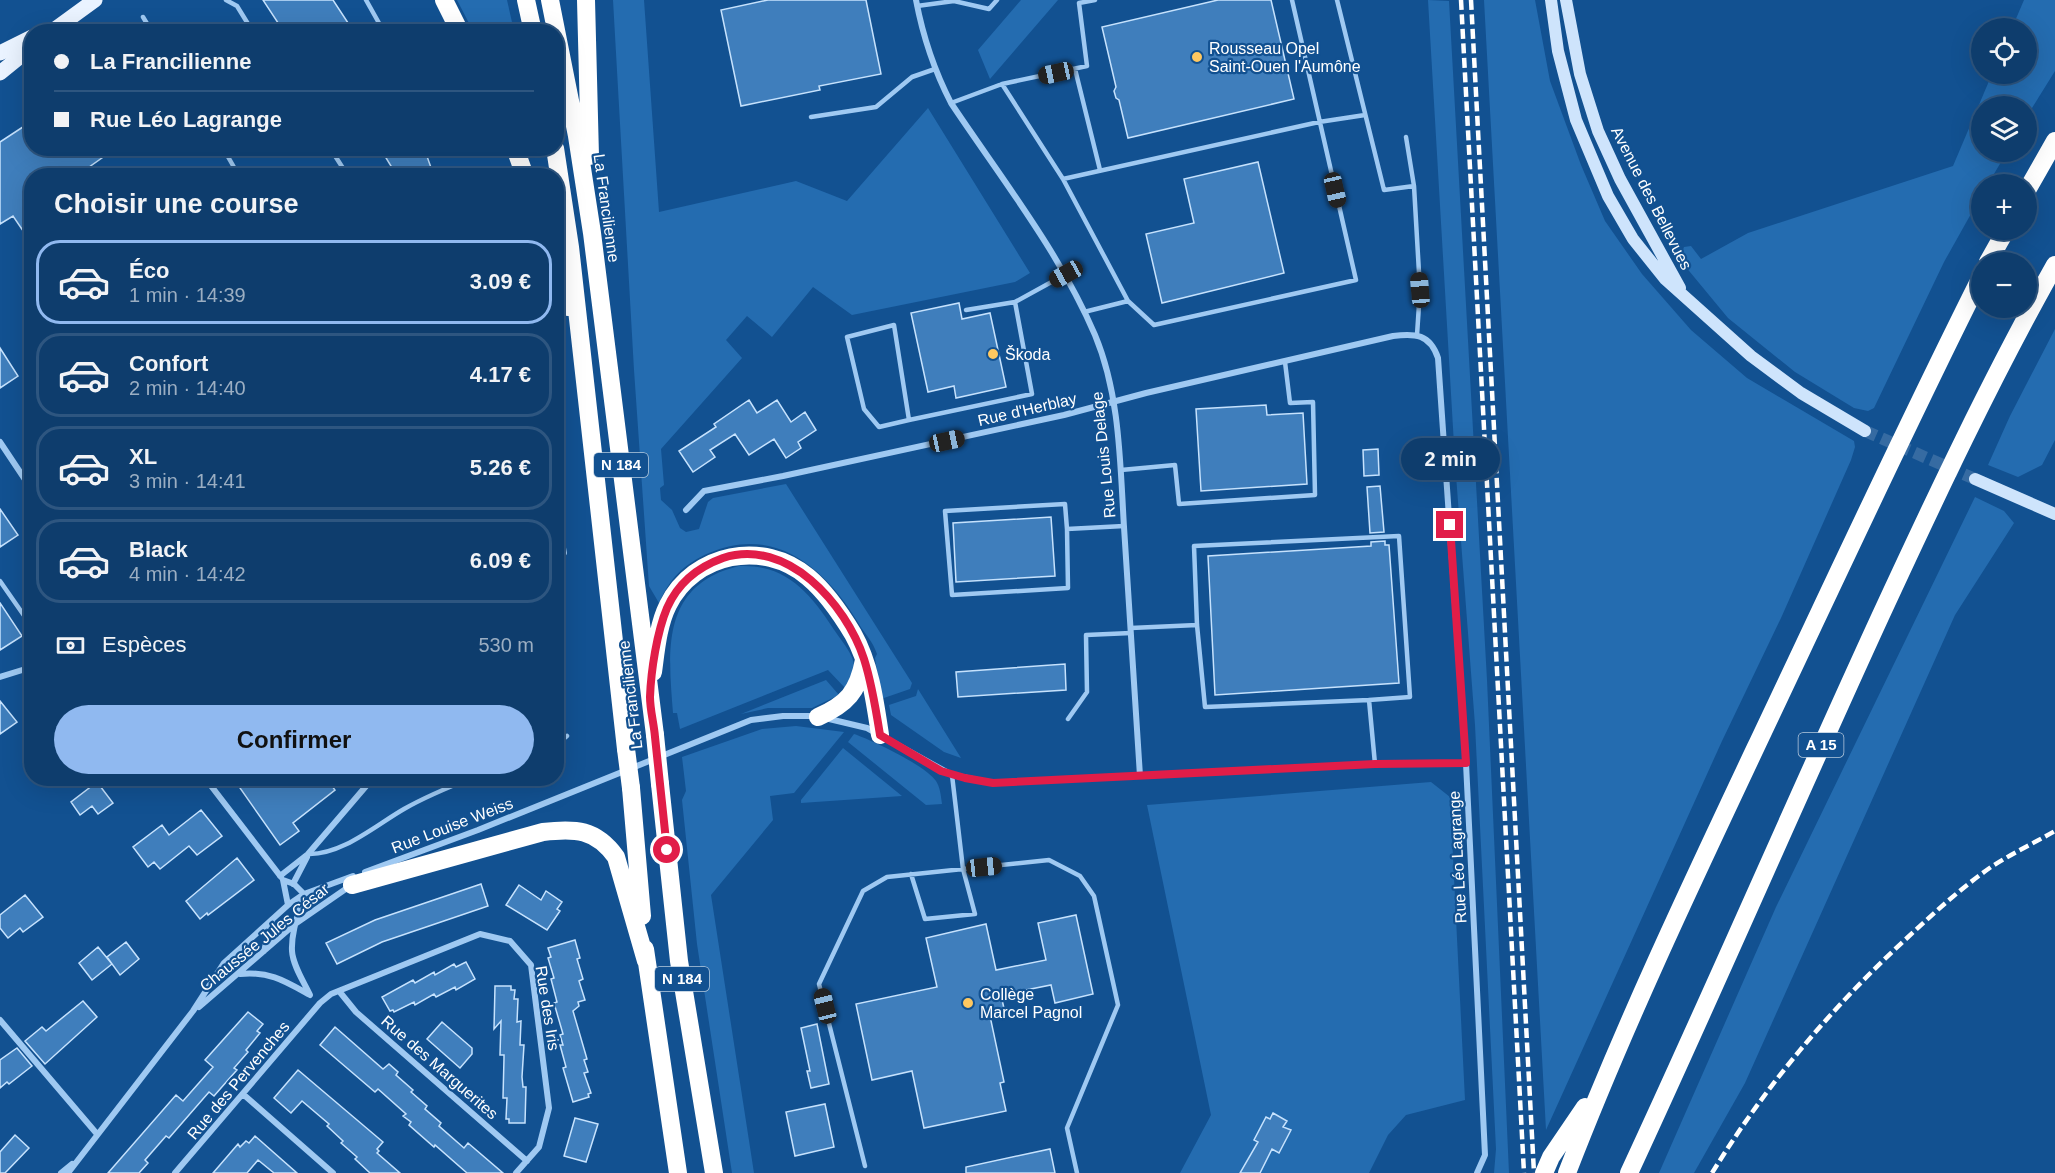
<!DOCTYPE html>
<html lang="fr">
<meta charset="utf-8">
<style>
body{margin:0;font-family:Helvetica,sans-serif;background:#174472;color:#f1f3f6;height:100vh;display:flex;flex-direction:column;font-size:22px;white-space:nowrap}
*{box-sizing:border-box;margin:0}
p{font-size:20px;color:#9baec2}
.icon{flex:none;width:33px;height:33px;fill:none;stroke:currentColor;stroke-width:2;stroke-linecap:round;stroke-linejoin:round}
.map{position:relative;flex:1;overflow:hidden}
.details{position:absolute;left:24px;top:168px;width:540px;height:618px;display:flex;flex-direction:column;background:#0e3d6d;border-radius:24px;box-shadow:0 6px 24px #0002,0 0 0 2px #2e5680}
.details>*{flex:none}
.top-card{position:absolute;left:24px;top:24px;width:540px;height:132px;border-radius:24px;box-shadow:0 6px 24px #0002,0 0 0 2px #2e5680;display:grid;align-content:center;height:132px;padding:0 30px;background:#0e3d6d}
.tools{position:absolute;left:1971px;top:18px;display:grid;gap:12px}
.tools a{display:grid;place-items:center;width:66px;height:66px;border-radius:50%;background:#0e3d6d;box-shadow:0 6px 24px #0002,0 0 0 2px #2e5680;font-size:30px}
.end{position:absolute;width:27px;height:27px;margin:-14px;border:8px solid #e11d48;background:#fff;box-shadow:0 0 0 3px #fff}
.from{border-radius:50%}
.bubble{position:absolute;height:42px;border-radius:21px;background:#0e3d6d;box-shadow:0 6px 24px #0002,0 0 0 2px #2e5680;font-size:20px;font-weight:800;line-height:42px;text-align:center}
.car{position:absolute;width:18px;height:36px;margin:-18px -9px;border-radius:8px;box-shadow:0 0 4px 2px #0007;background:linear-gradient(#222 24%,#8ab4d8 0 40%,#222 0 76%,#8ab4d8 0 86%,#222 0)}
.top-card b{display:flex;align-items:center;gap:21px;height:57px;font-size:22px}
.top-card b+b{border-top:2px solid #2e5680}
.top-card i{width:15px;height:15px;background:#f1f3f6}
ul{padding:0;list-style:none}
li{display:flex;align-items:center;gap:18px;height:84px;margin:0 12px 9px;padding:0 18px;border:3px solid #2e5680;border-radius:24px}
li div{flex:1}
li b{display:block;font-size:22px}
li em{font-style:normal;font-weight:800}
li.selected{border-color:#90b9f0}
li>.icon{width:54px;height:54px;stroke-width:1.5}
h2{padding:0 30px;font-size:27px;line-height:72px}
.pay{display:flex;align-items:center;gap:15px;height:66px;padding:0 30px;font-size:22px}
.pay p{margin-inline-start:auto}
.cta{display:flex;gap:12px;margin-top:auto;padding:12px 30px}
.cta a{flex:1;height:69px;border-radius:36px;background:#90b9f0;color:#111;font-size:24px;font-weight:800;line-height:69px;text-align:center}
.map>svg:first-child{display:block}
.green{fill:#246cb0}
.building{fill:#3f7ebc;stroke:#c6e2fd;stroke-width:1.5}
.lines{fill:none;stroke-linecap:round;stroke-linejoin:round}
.secondary-tunnel{stroke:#366ba2;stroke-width:12;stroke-dasharray:12 6;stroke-linecap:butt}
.lane{stroke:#9fc9f2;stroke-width:4.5}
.street{stroke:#9fc9f2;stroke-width:6}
.secondary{stroke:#cee4fc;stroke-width:12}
.primary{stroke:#eaf3ff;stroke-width:15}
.highway{stroke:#fff;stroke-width:18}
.rail{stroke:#fff;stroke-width:4.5;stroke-dasharray:10 4.5;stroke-linecap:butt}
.highway-bridge{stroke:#fff;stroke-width:18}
.route{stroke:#e11d48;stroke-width:8}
.poi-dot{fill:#ffc860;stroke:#125191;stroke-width:2}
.labels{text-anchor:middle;stroke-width:4.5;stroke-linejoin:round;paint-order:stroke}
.shield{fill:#125191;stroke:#b8cbde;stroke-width:1.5}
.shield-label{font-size:15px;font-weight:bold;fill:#fff}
.poi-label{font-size:16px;fill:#fff;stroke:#125191;text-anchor:start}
.street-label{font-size:16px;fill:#fff;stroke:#125191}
</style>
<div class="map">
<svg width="2055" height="1173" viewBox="0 0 2055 1173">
<rect width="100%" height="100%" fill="#125191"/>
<path class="green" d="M457 0H507L514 31H473Z
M613 0H644L659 212 796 181 847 201 928 108 1030 273 1015 282 852 315 813 287 772 337 747 316 726 340 742 358 661 449 664 485 660 488 661 500 672 510 680 528 686 532 699 529 708 502 713 498 786 484 912 683 910 689 881 699 875 658 877 654C872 640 866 636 859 624 826 569 775 524 709 553 684 564 670 578 659 603L649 586 634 370Z
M1021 0H1058L990 79 978 50Z
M1428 0 1449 1 1487 680 1509 1173H1494L1496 1149 1475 725 1455 462Z
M1484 0H1535L1550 81 1581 165 1605 221 1642 274 1691 330 1747 378 1854 441 1855 447 1851 460 1781 618 1722 741 1546 1130Z
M2024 0H2055V71L2027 116 2026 106H1982V152H2007L1988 184H1982L1981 196 1944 262 1874 408 1868 411 1854 408 1795 372 1728 318 1685 266 1682 253 1684 247 1691 246 1701 259 1748 233 1953 166 1992 74H2026V28H2012Z
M2055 329V440L2042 465 2018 477 1988 465 2010 416Z
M1975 497 2004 511 2014 523 1955 615 1745 1083 1694 1173H1659L1776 907Z
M739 566C789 564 812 596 837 634 843 643 854 655 854 667 854 674 849 682 846 689L828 670 680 729 677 713H673C668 649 661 585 739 566Z
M826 680 839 695 812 708H768L741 714Z
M918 689 961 758 944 752 891 715 889 705 916 696Z
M796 726 844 732 794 793 770 796 773 820 711 895 754 1173H732L697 944 682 800 686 791 682 757 762 729Z
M854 734C872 740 926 766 936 781 940 787 941 796 942 804L926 805 848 742Z
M843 748 902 796 801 803V800Z
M1431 782 1450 797 1465 1100 1406 1115 1388 1135 1369 1173H1180L1211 1115 1147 805Z"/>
<path class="building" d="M263 0H333L354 32H284Z
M768 0H866L881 74 819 86 820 90 741 106 721 10Z
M1218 0H1271L1294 99 1128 138 1119 100 1116 98 1114 91 1116 87 1102 27Z
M32 121V148H116L85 170 89 176H32V244L13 216 0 224V142Z
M380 148H424L434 176H397Z
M1258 162 1284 273 1162 303 1146 234 1194 223 1184 179Z
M959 303 962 319 990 313 1006 387 956 398 954 386 928 392 911 313Z
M0 348 18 376 0 388Z
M749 400 757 413 777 400 791 422 805 412 816 430 798 442 801 448 786 458 774 439 749 455 735 434 710 450 715 457 693 472 679 451 716 427 714 424Z
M1266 405 1267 415 1303 413 1307 484 1201 491 1196 409Z
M1378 449 1379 475 1364 476 1363 450Z
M1380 486 1384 532 1370 533 1367 487Z
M0 509 18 535 0 547Z
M1051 517 1055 576 956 582 953 523Z
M1385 541V545H1389L1399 683 1215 695 1208 556 1371 546V542Z
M0 603 22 636 0 650Z
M1065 664 1066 690 958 697 956 672Z
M0 701 17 722 0 734Z
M233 778H326L335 790 293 823 299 831 280 845Z
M97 782 113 803 98 814 92 806 80 815 71 802Z
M201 810 222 836 197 855 189 846 160 869 154 862 148 867 133 847 162 825 169 835Z
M237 858 254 880 208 915 207 913 200 919 186 901Z
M481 884 488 906 382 942 337 964 326 943 375 920Z
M519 885 541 900 546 891 562 902 557 909 560 911 547 930 506 905Z
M25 895 43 917 23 932 20 928 8 938 0 928V915Z
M1076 915 1093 994 1055 1003 1051 985 1001 995 1005 1013 990 1016 1004 1082 1000 1083 1006 1111 924 1128 912 1071 872 1080 856 1004 937 987 926 938 986 924 996 970 1046 960 1038 923Z
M575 940 580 958 577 959 583 979 579 981 585 1000 578 1002 579 1006 573 1011 587 1059 584 1060 588 1072 584 1073 591 1093 588 1094 589 1097 573 1102 563 1068 566 1067 560 1045H563L560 1035 563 1034 554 1003 557 1002 551 979 554 978 548 958 551 957 548 948Z
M126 942 139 959 120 975 107 957Z
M98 947 112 964 92 980 79 963Z
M466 962 475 979 456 990 455 987 436 997 434 994 415 1005 414 1002 394 1012 393 1010 390 1011 382 997 413 980 415 983 434 972 435 975 454 964 456 967Z
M495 986H511V990H515L514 999H518L517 1022 521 1021 520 1045H524L522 1077 523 1087H526L525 1123H509V1119H506L507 1098H503L504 1058V1055H500L501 1021 494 1029Z
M83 1001 97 1017 45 1064 25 1041 42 1027 46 1031Z
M248 1012 263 1024 257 1031 260 1033 246 1050 248 1052 234 1068 237 1070 228 1080 214 1096 209 1092 169 1138 166 1136 145 1160 148 1163 139 1173H108L176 1095 183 1101 213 1067 205 1060Z
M442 1022 472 1048V1054L460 1068 427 1039Z
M817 1024 829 1084 811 1088 807 1071H810L801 1028Z
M335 1027 383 1069 389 1064 398 1072 396 1075 413 1090 411 1092 427 1106 425 1109 441 1123 439 1126 464 1148 468 1143 503 1173H467L435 1145 434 1147 409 1125 411 1122 403 1116 406 1114 378 1089 375 1092 320 1045Z
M17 1048 32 1066 9 1084 7 1082 0 1088V1060Z
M298 1070 383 1142 377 1149 379 1151 377 1153 400 1173H370L355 1159 357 1157 341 1143 343 1141 327 1126 329 1124 302 1101 291 1113 274 1098Z
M825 1104 834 1147 795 1156 786 1112Z
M1273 1113 1287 1121 1283 1127 1291 1130 1279 1153 1272 1149 1260 1173H1240L1258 1142 1254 1140 1266 1117 1270 1119Z
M575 1118 598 1124 586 1162 564 1156Z
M15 1135 29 1148 5 1173H0V1152Z
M255 1136 297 1173H274L258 1160 247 1173H213L238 1144 240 1147 246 1141 249 1143Z
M1050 1149 1055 1173H966V1167Z"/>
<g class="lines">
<path class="secondary-tunnel" d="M1865 431 1975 479"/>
<path class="lane" d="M226 0 237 6 253 32
M366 0 384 32
M1292 0 1356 280 1154 325 1128 301 1063 179 1319 122 1365 115
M1337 0 1384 190 1414 186
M917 6 954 1 989 9 997 0
M143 17 152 32
M1075 69 1100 170
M1002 84 1063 179
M951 103 1002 84 1087 66 1079 3 1095 0
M811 117 876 107 912 77 935 69
M1406 137 1414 186 1420 290 1417 335
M223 148 239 176
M330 148 348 176
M966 310 1015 302 1066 274
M1084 312 1128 301
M909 420 879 427 864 409 847 337 894 325 909 420 1032 394 1015 302
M1121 470 1175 465 1179 504 1315 495 1313 402 1290 403 1285 362
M1067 529 1068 588 952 595 945 511 1065 504 1067 529 1124 526
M0 581 32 627
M1131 628 1197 625
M1369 700 1205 707 1197 625 1194 546 1399 536 1410 697 1369 700 1375 764
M1068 719 1087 692 1086 635 1131 633
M556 745 567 736
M308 854C342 855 376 825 404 809 425 797 449 787 472 778
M911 874 925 919 975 914 963 869 952 775
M865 1166 819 984 863 891 887 877 1049 860 1080 876 1094 896 1118 1005 1067 1128 1077 1173"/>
<path class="street" d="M916 0C923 37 934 70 951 103 1001 178 1059 251 1095 335 1120 395 1120 462 1124 527 1129 610 1134 693 1140 776
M0 442 32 490
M686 510 704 491 783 476 1064 415 1146 393 1393 336C1415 333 1430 334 1438 358L1466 763 1485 1155 1477 1173
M556 527 559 526 564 553 556 562
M0 677 32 667
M825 718 867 728 952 775 993 783 1375 764 1466 763
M205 778 281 877
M365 872 478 830 751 720 783 716H815
M280 876 308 854 373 778
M293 884 307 857
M264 951 272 920
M240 974C270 971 285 981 310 995 304 982 293 966 292 951 291 932 299 912 304 894L294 884 283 880 288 905
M339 991 356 1012 527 1161
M199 1007 295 924 350 886
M0 1020 97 1134
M244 1095 333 1173
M61 1173 72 1164
M68 1173 193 1011 224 963 288 905 304 894 353 876
M175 1173 320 1003 331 994 480 934 510 941 531 965 549 1108 539 1147 516 1173"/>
<path class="secondary" d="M1551 0 1558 51 1576 120 1608 196 1633 239 1665 279 1751 356 1801 393 1865 431
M1566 0 1580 74 1598 131 1620 179 1680 288
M1975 479 2055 514"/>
<path class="primary" d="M51 32 95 0
M0 53 32 37
M0 73 32 47"/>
<path class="highway" d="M444 0 460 32
M526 0 533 32
M550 0 577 136 592 233 655 735
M586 0 590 156
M515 148 525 176
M555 148 570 247 626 749
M2026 192 2055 141
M1988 262 2006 230
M556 270 568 307
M653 672C656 650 658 625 668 605 694 553 763 539 808 577 826 592 841 614 853 634 870 664 875 701 880 735
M818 717C847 704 858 692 864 660
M660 784 679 961 714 1173
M631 788 642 916
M352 885 543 832C575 828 596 829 616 857L646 961
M645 949 678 1173
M1544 1173 1551 1157 1585 1107
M1567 1173C1625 1023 1694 878 1763 732 1835 580 1906 426 1982 275
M1629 1173C1715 988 1795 802 1880 617 1935 498 1991 379 2055 265"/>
<path class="rail" d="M1461 0 1524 1173
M1471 0 1534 1173
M1712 1173C1766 1085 1831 1008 1907 938 1934 913 1961 888 1991 867 2011 854 2034 843 2055 831"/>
<path class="highway-bridge" d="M655 735 660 784
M626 749 631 788"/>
</g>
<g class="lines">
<path class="route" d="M667 850C663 813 659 775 655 737 654 724 650 710 650 697 651 670 657 632 667 608 678 583 698 567 723 558 787 537 846 604 864 659 872 684 876 710 880 735L941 771 965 778 993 783 1375 764 1466 763 1450 525"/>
</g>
<g class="poi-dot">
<circle cx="1197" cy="57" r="6"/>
<circle cx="993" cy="354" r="6"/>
<circle cx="968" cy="1003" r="6"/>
</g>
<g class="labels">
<g class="shield">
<rect x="594" y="453" width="54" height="24" rx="4.5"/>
<rect x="1798.5" y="733" width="45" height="24" rx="4.5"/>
<rect x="655" y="967" width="54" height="24" rx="4.5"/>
</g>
<g class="shield-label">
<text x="621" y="470">N 184</text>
<text x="1821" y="750">A 15</text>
<text x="682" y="984">N 184</text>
</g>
<g class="poi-label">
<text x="1209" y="54">Rousseau Opel<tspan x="1209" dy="18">Saint-Ouen l'Aumône</tspan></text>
<text x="1005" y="360">Škoda</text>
<text x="980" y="1000">Collège<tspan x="980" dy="18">Marcel Pagnol</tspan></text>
</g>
<g class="street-label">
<text transform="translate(1652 198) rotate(63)" y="6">Avenue des Bellevues</text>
<text transform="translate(607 208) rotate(82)" y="6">La Francilienne</text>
<text transform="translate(1027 409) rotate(-13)" y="6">Rue d'Herblay</text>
<text transform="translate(1103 455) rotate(-96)" y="6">Rue Louis Delage</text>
<text transform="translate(630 695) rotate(-97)" y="6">La Francilienne</text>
<text transform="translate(452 825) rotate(-21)" y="6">Rue Louise Weiss</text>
<text transform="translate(1457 857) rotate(-93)" y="6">Rue Léo Lagrange</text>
<text transform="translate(264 937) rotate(-39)" y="6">Chaussée Jules César</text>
<text transform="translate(548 1008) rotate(81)" y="6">Rue des Iris</text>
<text transform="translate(440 1067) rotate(41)" y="6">Rue des Marguerites</text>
<text transform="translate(238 1080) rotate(-50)" y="6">Rue des Pervenches</text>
</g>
</g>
</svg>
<div class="tools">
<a><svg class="icon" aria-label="locate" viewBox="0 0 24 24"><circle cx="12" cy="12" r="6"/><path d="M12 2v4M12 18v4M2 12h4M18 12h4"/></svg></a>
<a><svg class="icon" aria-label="layers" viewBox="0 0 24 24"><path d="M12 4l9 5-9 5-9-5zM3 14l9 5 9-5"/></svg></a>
<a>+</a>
<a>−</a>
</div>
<i class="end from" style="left:667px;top:850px"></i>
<i class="end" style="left:1450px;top:525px"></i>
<div class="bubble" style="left:1401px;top:438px;width:99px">2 min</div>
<i class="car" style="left:1056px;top:73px;rotate:258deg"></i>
<i class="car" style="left:1335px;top:190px;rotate:167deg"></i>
<i class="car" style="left:1066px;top:274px;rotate:241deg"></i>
<i class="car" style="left:1420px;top:290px;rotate:355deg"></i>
<i class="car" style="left:947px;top:441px;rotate:78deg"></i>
<i class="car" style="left:984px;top:867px;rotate:84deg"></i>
<i class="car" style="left:825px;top:1006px;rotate:346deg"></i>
<div class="top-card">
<b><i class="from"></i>La Francilienne</b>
<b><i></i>Rue Léo Lagrange</b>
</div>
<section class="details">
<h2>Choisir une course</h2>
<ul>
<li class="selected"><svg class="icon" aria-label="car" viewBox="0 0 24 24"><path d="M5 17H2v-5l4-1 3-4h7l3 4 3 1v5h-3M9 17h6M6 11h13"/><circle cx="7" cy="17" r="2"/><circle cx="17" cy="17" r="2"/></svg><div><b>Éco</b><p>1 min · 14:39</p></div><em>3.09 €</em></li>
<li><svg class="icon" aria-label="car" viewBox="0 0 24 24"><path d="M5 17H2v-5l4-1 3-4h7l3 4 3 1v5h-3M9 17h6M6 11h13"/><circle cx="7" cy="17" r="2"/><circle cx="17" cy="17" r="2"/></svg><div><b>Confort</b><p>2 min · 14:40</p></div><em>4.17 €</em></li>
<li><svg class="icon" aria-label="car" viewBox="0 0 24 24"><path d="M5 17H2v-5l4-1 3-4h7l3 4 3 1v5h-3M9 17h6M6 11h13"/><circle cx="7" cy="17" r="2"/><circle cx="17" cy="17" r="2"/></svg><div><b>XL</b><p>3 min · 14:41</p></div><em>5.26 €</em></li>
<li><svg class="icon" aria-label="car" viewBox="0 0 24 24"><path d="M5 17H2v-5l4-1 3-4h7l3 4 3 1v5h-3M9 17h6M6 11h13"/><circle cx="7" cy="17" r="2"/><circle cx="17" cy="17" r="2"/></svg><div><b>Black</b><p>4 min · 14:42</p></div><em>6.09 €</em></li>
</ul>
<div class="pay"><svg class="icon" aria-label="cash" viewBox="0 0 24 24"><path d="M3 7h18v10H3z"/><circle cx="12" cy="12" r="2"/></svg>Espèces<p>530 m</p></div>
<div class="cta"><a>Confirmer</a></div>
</section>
</div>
